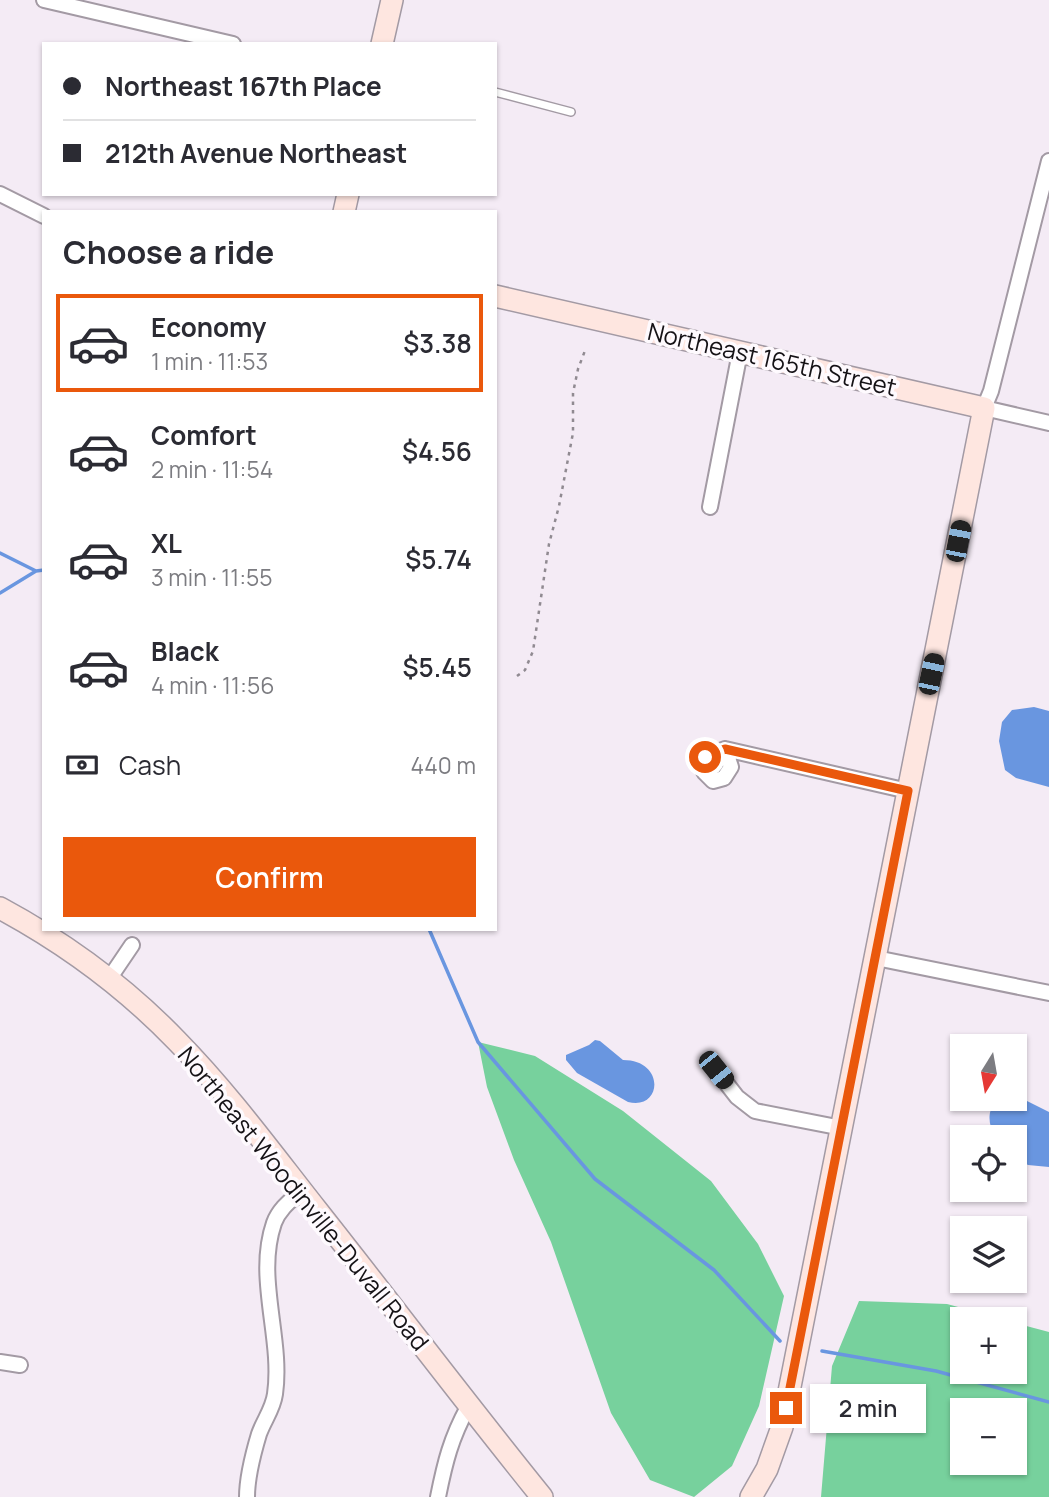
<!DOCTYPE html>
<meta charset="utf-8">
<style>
body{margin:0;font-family:Manrope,sans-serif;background:#f2f2f3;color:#2b2b33;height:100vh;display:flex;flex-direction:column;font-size:26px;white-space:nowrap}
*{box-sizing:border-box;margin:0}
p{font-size:23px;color:#7c7c81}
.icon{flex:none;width:38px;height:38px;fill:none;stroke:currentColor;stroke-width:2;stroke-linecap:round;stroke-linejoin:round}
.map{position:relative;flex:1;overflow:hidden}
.panel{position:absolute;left:42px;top:210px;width:455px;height:721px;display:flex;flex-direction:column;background:#fff;border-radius:0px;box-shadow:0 2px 5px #0004}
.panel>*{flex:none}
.hud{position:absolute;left:42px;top:42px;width:455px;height:154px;border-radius:0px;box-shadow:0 2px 5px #0004;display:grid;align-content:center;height:154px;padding:0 21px;background:#fff}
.needle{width:46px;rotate:191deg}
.controls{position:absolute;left:950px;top:1034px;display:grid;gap:14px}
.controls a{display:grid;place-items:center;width:77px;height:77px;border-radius:0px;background:#fff;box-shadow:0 2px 5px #0004;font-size:35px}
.end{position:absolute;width:32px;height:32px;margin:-16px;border:9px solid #ea580c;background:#fff;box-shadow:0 0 0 4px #fff}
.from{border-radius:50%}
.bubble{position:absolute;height:49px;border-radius:0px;background:#fff;box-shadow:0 2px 5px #0004;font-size:23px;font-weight:600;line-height:49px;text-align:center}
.car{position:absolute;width:21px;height:42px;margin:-21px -10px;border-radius:9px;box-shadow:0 0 5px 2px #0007;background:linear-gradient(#222 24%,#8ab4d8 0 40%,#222 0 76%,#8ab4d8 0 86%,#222 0)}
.hud b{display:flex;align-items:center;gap:24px;height:66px;font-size:26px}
.hud b+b{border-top:2px solid #e1e1e2}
.hud i{width:18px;height:18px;background:#2b2b33}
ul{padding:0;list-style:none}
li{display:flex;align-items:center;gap:21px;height:98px;margin:0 14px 10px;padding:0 7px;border:4px solid transparent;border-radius:0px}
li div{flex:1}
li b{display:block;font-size:26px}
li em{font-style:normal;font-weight:600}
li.on{border-color:#ea580c}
li>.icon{width:63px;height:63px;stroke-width:1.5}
h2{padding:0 21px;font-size:32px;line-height:84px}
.pay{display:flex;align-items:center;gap:18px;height:77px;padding:0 21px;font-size:26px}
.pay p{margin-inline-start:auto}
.action{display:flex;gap:14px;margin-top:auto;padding:14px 21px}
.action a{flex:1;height:80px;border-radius:0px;background:#ea580c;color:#fff;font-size:28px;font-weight:600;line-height:80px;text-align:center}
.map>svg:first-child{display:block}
.green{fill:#77d19d;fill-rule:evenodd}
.water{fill:#6996e0}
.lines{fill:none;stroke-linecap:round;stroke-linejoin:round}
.stream{stroke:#6996e0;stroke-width:3.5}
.lane-casing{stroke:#a39aa4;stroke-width:10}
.street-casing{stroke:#a39aa4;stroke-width:18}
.secondary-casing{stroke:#a39aa4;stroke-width:24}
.path{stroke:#908a91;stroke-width:2.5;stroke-dasharray:3.5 5;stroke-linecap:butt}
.lane{stroke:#fff;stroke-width:7}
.street{stroke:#fff;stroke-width:14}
.secondary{stroke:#fee6e0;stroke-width:21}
.route{stroke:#ea580c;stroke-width:9}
.labels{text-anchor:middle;stroke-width:7;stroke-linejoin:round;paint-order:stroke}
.street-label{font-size:24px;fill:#151216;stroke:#fefafe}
</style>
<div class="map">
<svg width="1049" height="1497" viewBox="0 0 1049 1497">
<rect width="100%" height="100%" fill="#f4ebf5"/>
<path class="green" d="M478 1042 535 1056 623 1111 711 1181 758 1244 784 1296 759 1406 732 1466 694 1497 650 1480 611 1413 551 1242 514 1160 487 1087Z
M859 1301 947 1304 1003 1319 962 1320V1372H1015V1323L1049 1332V1497H821L832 1366ZM962 1410H1015V1463H962Z"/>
<path class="water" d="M1034 707 1049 711V787L1016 778 1005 770 999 741 1002 722 1012 710Z
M595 1040 600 1041 623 1060C666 1060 662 1111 628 1102L577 1073 566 1060V1055L589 1045Z
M1015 1095 1049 1112V1167L1028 1165 1015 1156V1138L995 1137C988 1123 987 1113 996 1099H1015Z"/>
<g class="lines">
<path class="stream" d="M0 553 36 571 44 570
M0 593 36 571
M429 929 478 1042 595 1179 714 1270 780 1341
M822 1351 936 1371 1049 1402"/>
<g class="lane-casing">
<path id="lane" d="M495 92 571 112"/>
</g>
<g class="street-casing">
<path id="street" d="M44 0 233 44
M1049 161 991 391 984 408 1049 423
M0 194 44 216
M710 507 740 352
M725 749 731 767 724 778 713 781 704 772 705 757 725 749 908 791
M876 958 1049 993
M109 979 132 945
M716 1070 737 1097 755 1111 842 1128
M0 1362 20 1365
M247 1497C247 1476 253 1454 259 1434 264 1420 273 1409 275 1394 283 1338 255 1278 274 1223 279 1209 291 1200 301 1191
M438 1497C445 1462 451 1438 468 1407"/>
</g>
<g class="secondary-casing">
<path id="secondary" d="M382 44 392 0
M344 212 348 194
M495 296 984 408 782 1427 767 1469 751 1497
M0 908C65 943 126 988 177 1041 228 1093 271 1152 316 1209 392 1305 465 1402 542 1497"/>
</g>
<path class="path" d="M517 676 525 670 533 651 549 544 559 506 573 433V393L578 369 586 348"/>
<use href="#lane" class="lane"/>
<use href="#street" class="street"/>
<use href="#secondary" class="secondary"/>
</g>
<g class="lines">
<path class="route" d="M705 757 725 749 908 791 786 1408"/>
</g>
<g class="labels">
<g class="street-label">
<text transform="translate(772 360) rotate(13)" y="8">Northeast 165th Street</text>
<text transform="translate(303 1199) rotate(51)" y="8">Northeast Woodinville-Duvall Road</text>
</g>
</g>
</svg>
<div class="controls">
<a><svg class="needle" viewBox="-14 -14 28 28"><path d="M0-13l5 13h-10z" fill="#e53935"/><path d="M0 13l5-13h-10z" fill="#7c7c81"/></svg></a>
<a><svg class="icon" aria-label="locate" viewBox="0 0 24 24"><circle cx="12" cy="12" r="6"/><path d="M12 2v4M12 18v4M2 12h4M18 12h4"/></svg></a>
<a><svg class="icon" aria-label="layers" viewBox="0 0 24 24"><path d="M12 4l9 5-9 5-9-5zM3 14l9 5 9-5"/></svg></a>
<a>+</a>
<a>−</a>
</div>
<i class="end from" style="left:705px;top:757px"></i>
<i class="end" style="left:786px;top:1408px"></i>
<div class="bubble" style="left:810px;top:1384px;width:116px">2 min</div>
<i class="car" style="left:958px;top:541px;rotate:11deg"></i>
<i class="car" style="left:931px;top:674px;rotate:12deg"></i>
<i class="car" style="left:716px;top:1070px;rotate:141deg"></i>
<div class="hud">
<b><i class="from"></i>Northeast 167th Place</b>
<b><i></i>212th Avenue Northeast</b>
</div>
<section class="panel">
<h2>Choose a ride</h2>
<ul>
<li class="on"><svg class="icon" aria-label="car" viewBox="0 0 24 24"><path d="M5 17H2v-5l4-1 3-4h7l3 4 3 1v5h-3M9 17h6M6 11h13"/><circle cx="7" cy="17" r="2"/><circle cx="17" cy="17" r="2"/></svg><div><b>Economy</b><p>1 min · 11:53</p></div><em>$3.38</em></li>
<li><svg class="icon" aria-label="car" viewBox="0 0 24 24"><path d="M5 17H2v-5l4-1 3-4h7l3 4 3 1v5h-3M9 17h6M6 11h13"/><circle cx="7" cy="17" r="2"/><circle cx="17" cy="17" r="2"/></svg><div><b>Comfort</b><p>2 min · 11:54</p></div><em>$4.56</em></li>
<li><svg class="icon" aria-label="car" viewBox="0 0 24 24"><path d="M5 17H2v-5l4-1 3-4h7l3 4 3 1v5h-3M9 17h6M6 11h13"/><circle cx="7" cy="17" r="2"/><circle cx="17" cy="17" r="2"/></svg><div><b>XL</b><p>3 min · 11:55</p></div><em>$5.74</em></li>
<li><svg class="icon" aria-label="car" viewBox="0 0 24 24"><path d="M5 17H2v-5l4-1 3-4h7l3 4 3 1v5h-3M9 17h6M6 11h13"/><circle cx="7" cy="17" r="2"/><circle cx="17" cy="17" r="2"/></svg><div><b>Black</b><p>4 min · 11:56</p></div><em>$5.45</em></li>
</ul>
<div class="pay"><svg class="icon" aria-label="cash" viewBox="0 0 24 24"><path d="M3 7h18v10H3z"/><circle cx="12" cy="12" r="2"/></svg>Cash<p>440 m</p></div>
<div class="action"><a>Confirm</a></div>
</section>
</div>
